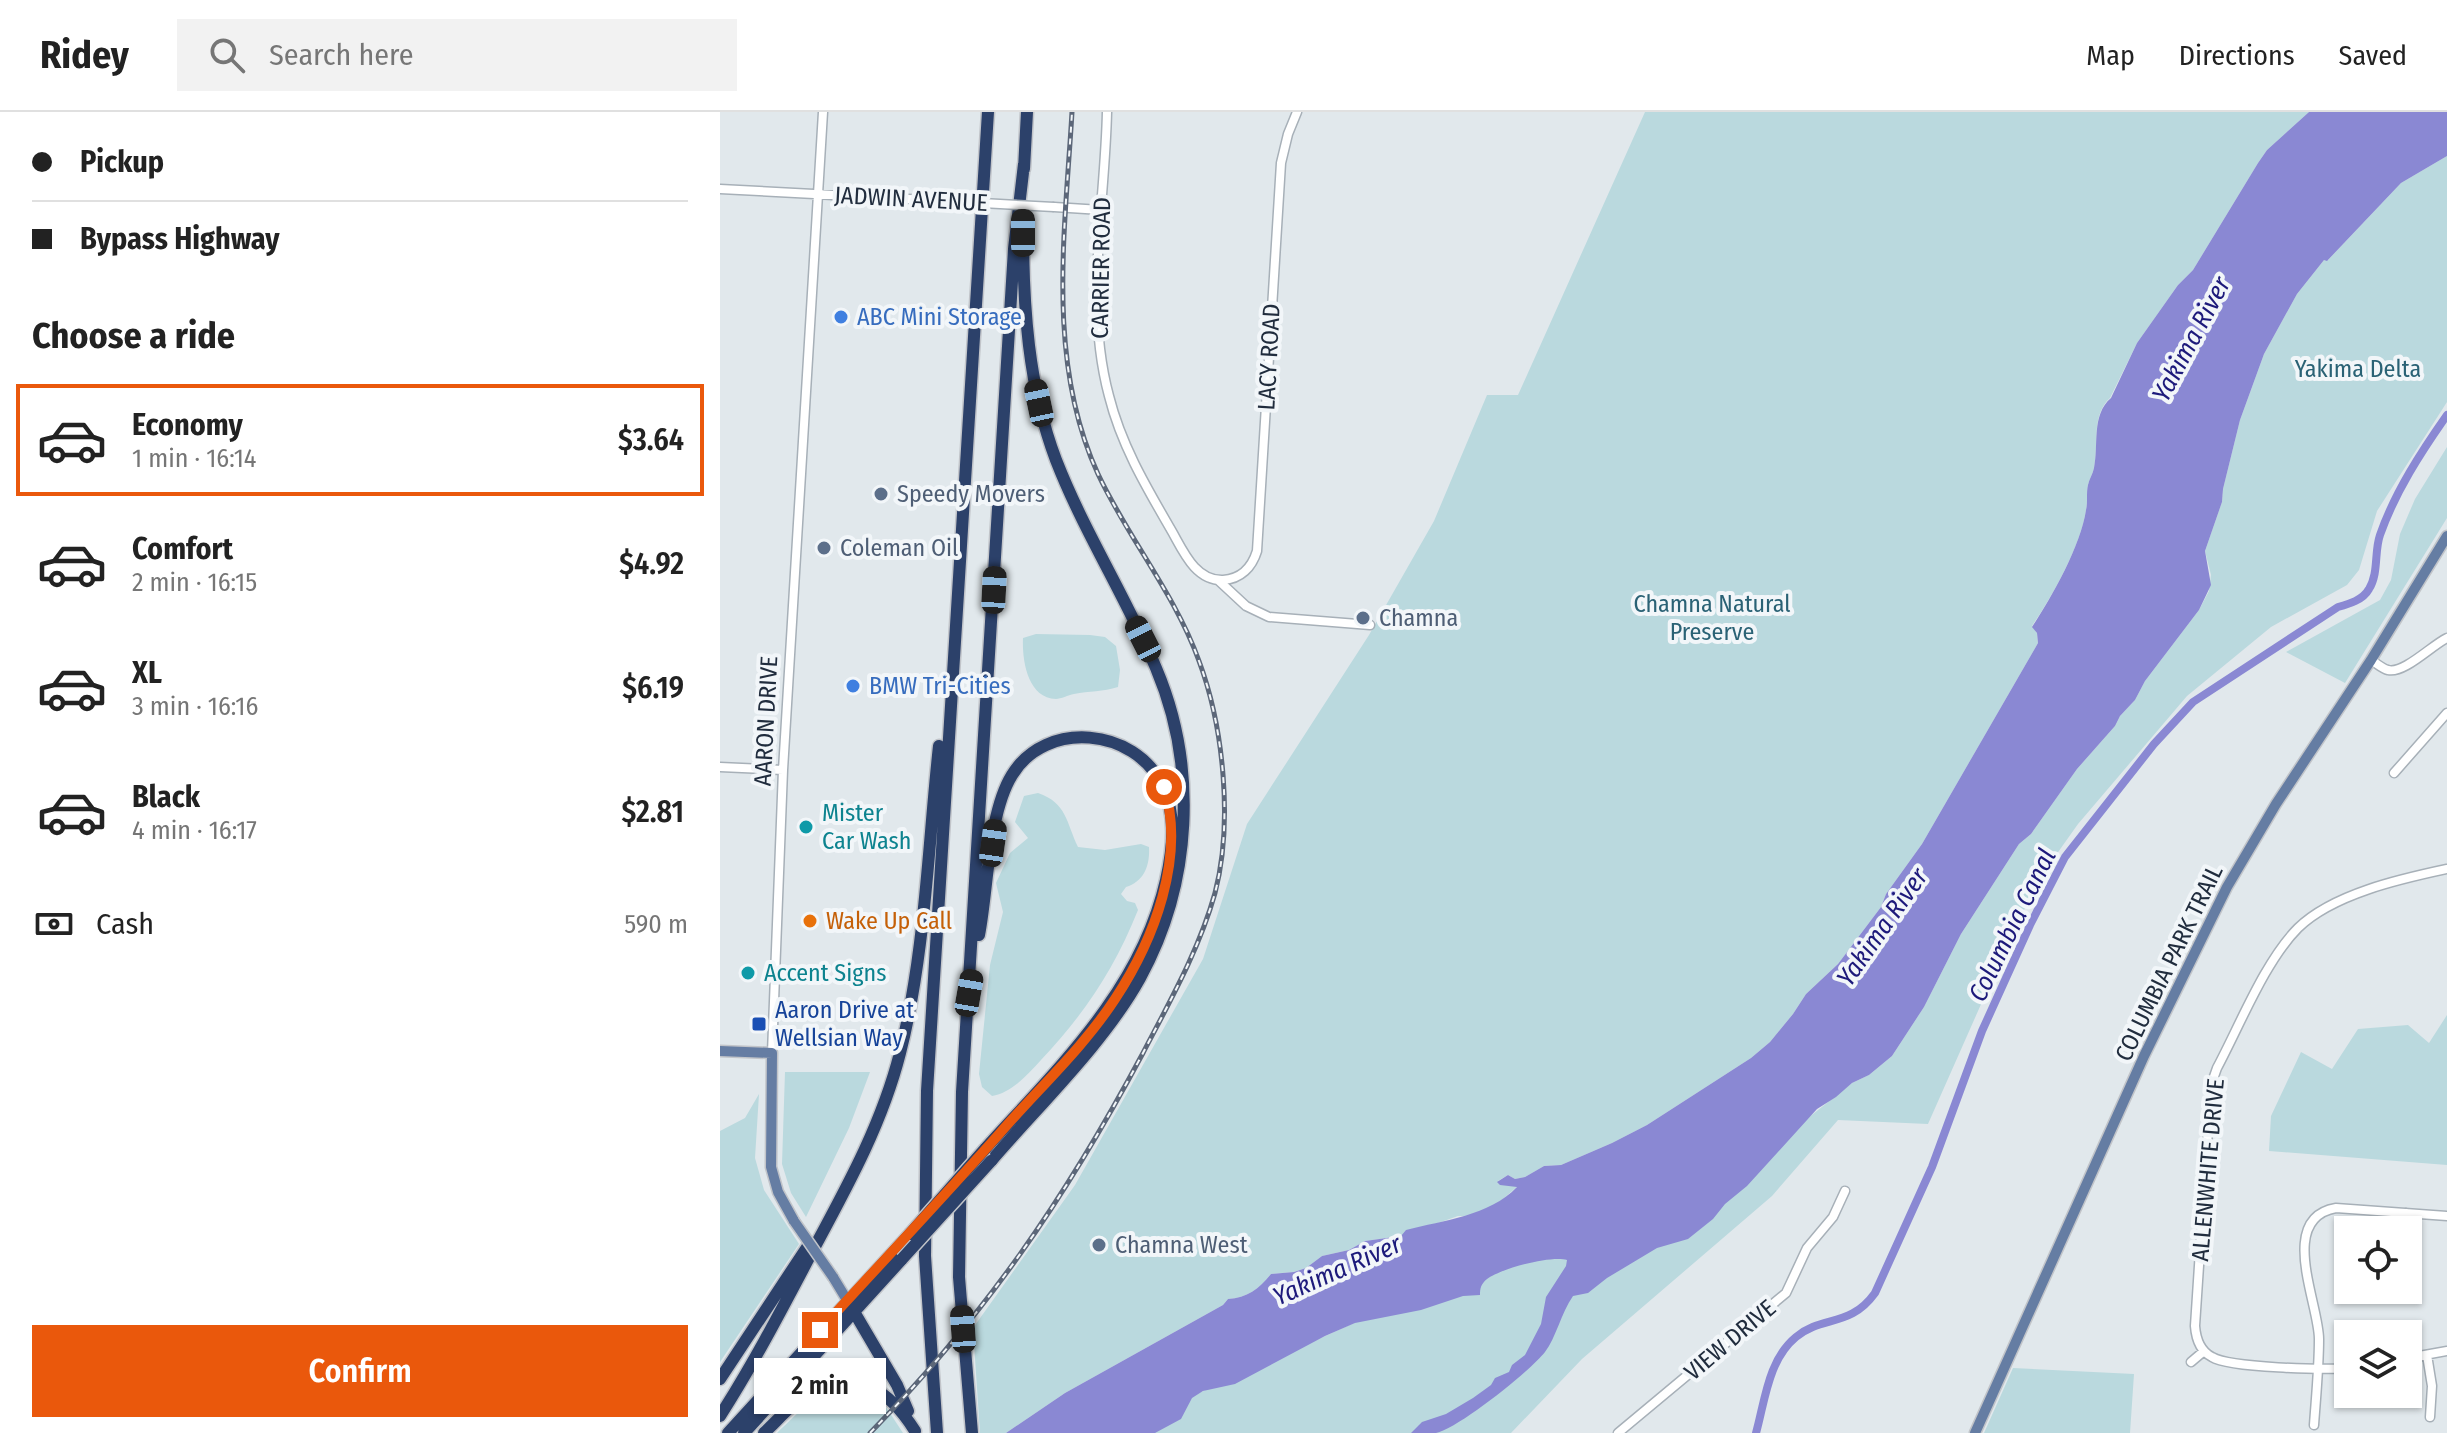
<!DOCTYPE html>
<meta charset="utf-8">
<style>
body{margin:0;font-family:"Fira Sans Condensed",sans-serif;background:#f2f2f2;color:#222;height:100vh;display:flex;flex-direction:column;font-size:30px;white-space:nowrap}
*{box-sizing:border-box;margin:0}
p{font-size:26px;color:#767676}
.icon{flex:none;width:44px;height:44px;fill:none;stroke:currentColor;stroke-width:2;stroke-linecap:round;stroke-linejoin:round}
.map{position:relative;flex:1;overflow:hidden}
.sheet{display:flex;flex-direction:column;background:#fff;width:720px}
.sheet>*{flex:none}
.top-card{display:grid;align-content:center;height:176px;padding:0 32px;background:#fff}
.fabs{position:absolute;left:1614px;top:1104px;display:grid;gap:16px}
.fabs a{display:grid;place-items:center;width:88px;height:88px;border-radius:0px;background:#fff;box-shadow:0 2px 6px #0004;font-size:40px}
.end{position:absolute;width:36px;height:36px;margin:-18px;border:10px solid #ea580c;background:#fff;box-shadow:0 0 0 4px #fff}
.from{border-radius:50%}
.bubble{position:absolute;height:56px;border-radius:0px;background:#fff;box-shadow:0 2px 6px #0004;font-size:26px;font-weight:600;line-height:56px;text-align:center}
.car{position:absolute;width:24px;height:48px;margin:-24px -12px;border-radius:10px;box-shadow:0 0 6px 2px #0007;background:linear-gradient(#222 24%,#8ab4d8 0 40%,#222 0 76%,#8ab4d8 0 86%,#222 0)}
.top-card b{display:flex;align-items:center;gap:28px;height:76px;font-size:30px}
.top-card b+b{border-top:2px solid #e0e0e0}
.top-card i{width:20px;height:20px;background:#222}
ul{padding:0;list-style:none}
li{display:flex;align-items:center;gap:24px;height:112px;margin:0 16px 12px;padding:0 16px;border:4px solid transparent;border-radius:0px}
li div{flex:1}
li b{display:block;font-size:30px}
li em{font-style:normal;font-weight:600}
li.on{border-color:#ea580c}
li>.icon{width:72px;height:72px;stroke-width:1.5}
h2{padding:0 32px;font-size:36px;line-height:96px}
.pay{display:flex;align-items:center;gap:20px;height:88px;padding:0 32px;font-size:30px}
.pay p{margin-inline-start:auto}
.primary-button{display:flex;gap:16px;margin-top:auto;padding:16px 32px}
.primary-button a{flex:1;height:92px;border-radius:0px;background:#ea580c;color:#fff;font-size:32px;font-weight:600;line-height:92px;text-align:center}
header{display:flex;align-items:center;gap:48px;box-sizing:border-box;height:112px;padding:0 40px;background:#fff;border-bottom:2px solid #e0e0e0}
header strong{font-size:38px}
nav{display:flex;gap:44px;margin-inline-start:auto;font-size:28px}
.search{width:560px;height:72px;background:#f2f2f2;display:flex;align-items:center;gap:20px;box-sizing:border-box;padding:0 28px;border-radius:0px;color:#767676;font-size:30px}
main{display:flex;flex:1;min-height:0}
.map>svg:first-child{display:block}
.green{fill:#bad9de}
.water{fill:#8a88d3}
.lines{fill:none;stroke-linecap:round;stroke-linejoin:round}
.canal{stroke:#8a88d3;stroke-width:8}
.minor-casing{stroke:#a7b0b8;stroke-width:11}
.major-casing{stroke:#c1c4c9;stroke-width:13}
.highway-casing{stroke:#c1c4c9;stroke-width:15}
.minor{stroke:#fff;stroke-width:8}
.major{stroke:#657da3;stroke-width:10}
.highway{stroke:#2c416a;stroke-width:12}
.rail-casing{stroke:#5c6779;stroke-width:5}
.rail{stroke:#f2f6f9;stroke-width:2;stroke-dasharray:6;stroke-linecap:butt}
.minor-bridge-casing{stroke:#a7b0b8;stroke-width:11;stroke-linecap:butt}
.major-bridge-casing{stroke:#c1c4c9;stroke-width:13;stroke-linecap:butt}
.highway-bridge-casing{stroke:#c1c4c9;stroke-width:15;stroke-linecap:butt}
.minor-bridge{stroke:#fff;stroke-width:8}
.major-bridge{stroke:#657da3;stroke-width:10}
.highway-bridge{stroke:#2c416a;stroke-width:12}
.route{stroke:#ea580c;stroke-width:10}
.shop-dot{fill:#3f7fe0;stroke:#f2f6f9;stroke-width:3}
.service-dot{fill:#5c6f8a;stroke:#f2f6f9;stroke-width:3}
.culture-dot{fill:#0f9aa8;stroke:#f2f6f9;stroke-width:3}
.food-dot{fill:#e8710a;stroke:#f2f6f9;stroke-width:3}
.transit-dot{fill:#1a4fb4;stroke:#f2f6f9;stroke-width:3}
.labels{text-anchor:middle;stroke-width:8;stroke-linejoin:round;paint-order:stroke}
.street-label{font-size:24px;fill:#212d3e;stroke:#f2f6f9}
.shop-label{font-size:24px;fill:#366cbe;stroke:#f2f6f9;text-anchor:start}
.park-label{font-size:24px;fill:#2a6275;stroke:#f2f6f9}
.service-label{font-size:24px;fill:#4e5e75;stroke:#f2f6f9;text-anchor:start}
.culture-label{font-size:24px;fill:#0d838f;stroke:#f2f6f9;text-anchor:start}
.food-label{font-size:24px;fill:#c56008;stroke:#f2f6f9;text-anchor:start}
.transit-label{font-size:24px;fill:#164399;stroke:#f2f6f9;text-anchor:start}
.water-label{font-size:26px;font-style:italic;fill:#1d1a7b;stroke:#f2f6f9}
</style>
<header>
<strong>Ridey</strong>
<div class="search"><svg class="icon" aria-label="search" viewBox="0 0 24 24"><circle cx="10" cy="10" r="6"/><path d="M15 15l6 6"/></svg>Search here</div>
<nav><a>Map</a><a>Directions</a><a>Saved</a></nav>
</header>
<main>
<section class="sheet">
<div class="top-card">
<b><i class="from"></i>Pickup</b>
<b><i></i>Bypass Highway</b>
</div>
<h2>Choose a ride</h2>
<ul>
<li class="on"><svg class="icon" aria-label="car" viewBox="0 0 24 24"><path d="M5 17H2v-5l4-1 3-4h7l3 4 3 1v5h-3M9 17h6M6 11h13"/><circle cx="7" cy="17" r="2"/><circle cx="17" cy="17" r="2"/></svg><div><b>Economy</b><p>1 min · 16:14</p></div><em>$3.64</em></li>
<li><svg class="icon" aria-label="car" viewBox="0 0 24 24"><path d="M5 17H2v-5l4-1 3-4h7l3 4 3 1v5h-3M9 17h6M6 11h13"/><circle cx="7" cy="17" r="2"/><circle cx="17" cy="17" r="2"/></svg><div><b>Comfort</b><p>2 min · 16:15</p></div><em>$4.92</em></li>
<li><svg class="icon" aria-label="car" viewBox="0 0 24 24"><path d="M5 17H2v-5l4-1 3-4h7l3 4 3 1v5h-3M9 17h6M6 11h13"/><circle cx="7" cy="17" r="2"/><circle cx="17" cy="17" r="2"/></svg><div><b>XL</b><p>3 min · 16:16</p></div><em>$6.19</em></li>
<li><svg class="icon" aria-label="car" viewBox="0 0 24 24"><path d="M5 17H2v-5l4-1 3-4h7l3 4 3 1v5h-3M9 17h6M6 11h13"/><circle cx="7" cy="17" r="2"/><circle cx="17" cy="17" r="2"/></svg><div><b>Black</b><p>4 min · 16:17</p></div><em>$2.81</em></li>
</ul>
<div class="pay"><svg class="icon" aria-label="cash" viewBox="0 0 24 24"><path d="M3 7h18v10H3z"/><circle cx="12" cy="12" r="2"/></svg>Cash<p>590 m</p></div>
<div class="primary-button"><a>Confirm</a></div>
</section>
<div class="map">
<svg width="1727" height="1321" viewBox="0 0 1727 1321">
<rect width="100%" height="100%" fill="#e1e8ec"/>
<path class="green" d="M925 0H1589L1547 38 1538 51 1473 158 1458 173 1417 231 1390 286C1371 303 1379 333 1374 356 1373 362 1369 367 1368 373 1366 381 1368 390 1366 398 1361 433 1332 485 1312 514L1317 521 1318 531 1202 732 1166 782 1161 795 1118 852 1086 882 1073 902 1050 930 1031 946 927 1013 892 1031 841 1053 824 1054 805 1065 795 1067 788 1063 778 1069 798 1074 777 1092 749 1104H738L681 1124 645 1129 629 1138 602 1144 586 1156 574 1160 551 1162C539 1177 527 1186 508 1187L503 1193 345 1281 286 1321H260L253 1216 355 1073 483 847 527 712 649 523 714 409 767 283H798Z
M1727 44V290L1657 399 1639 458 1627 473 1551 515 1467 584 1358 712 1319 767 1289 829 1208 1012 1118 1008 1052 1084 862 1247 791 1321H409L459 1290 1088 1006 1132 971 1149 963 1172 944 1204 895 1241 822 1299 732 1311 722 1357 657 1395 614 1400 604 1415 588 1425 569 1479 498 1489 479 1491 463 1485 439 1502 390 1503 377 1520 308 1544 242 1577 182 1604 148H1608L1681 71Z
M1727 335V406L1625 571 1566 540 1660 488 1671 468 1680 422 1695 387Z
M316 522 370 523 385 525 396 534 400 558 398 575C383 580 369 579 354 582 348 583 341 587 336 587 307 586 302 547 303 526Z
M318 681C347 691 346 710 358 735L385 738 421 732 429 735C430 754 424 769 406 775L401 782 407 789 415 791 418 798C394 858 365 901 321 948 308 962 292 981 272 984L262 975 259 962 270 853 283 800 276 771 290 741 308 726 295 710 304 684Z
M1727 903V1053L1549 1039 1551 1004 1581 940 1612 957 1638 917 1688 913 1709 931Z
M65 960H150L129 1016 86 1105 71 1081 62 1052Z
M39 982 35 1046 44 1078 79 1132 0 1250V1019L25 1006Z
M1293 1256 1414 1262 1410 1321H1264Z
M140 1280 162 1289 183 1321H57C91 1289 92 1283 140 1280Z"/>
<path class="water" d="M1589 0H1727V44L1681 71 1607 149 1604 148 1577 182 1544 242 1520 308 1503 377 1502 390 1485 439 1491 473 1479 498 1425 569 1415 588 1400 604 1395 614 1357 657 1311 722 1299 732 1241 822 1204 895 1172 944 1149 963 1132 971 1116 985 1097 997 1027 1074 1005 1092 993 1107 968 1127 937 1136 887 1166 868 1181 853 1184C841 1201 836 1226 825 1240 810 1259 739 1316 716 1321 708 1321 698 1321 691 1321L702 1310 726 1302 753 1286 771 1273 775 1266 789 1260 792 1253 805 1243 821 1212 826 1185 846 1154 847 1148C831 1143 780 1157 767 1167 761 1172 760 1176 760 1183L743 1184 701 1198 635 1211 605 1224 515 1272 483 1279 472 1286 461 1307 435 1321H286L345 1281 503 1193 508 1187C527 1186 539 1177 551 1162L574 1160 586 1156 602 1144 629 1138 645 1129 681 1124 686 1118C724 1108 769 1104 797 1075L780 1073 777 1070 788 1063 795 1067 805 1065 824 1054 841 1053 892 1031 927 1013 1031 946 1050 930 1073 902 1086 882 1118 852 1161 795 1166 782 1202 732 1318 531 1317 521 1312 515C1332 485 1361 433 1366 398 1368 390 1366 381 1368 373 1369 367 1373 362 1374 356 1379 333 1371 303 1391 286L1417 231 1458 173 1473 158 1538 51 1547 38Z"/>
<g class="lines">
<path class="canal" d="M1036 1321C1045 1289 1048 1248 1076 1225 1102 1203 1130 1216 1155 1181L1212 1055 1262 919 1310 813 1345 745 1434 632 1473 590 1618 495C1629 492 1643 488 1649 477 1659 461 1654 440 1660 423 1675 380 1701 340 1727 303"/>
<g class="minor-casing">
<path id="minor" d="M387 0C385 94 364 191 389 284 401 332 425 373 450 416 462 436 474 469 503 468 521 467 532 455 537 439L561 51 568 22 577 0
M0 77 226 89
M334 95 381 98
M498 468 526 494 549 505 650 513
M1651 548C1656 551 1663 557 1668 558 1684 562 1712 533 1727 526
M0 655 63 658
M1674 661 1727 601
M52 941 63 658 103 0
M1685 1118 1686 1101
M1707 1243 1712 1274 1710 1305
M1688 1246 1727 1239
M1471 1250 1484 1239
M1628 1256C1605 1258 1510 1256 1492 1245 1480 1239 1476 1227 1475 1214L1491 973 1497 956C1520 913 1545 849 1578 816 1613 782 1680 767 1727 757
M1594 1313C1596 1285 1599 1255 1599 1227 1599 1192 1557 1106 1616 1096L1727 1104
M898 1321 1066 1181 1087 1136 1113 1105 1125 1079"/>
</g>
<g class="major-casing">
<path id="major" d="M0 939 52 941 51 1055 58 1080 74 1109
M113 1165 130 1193
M1255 1321 1424 944 1507 775 1556 692 1651 548 1727 424"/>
</g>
<g class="highway-casing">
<path id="highway" d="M304 57 307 0
M259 823C268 777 268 702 292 663 326 607 415 616 442 673 457 702 453 737 446 768 421 879 338 956 265 1037
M271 1049C320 992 384 931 420 866 472 771 478 655 436 556 406 485 364 420 336 348 308 274 303 194 303 116
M133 1198 177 1273 188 1299
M0 1267 88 1134
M0 1304C34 1251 63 1195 92 1140 127 1075 162 1012 180 941 205 844 208 734 219 634
M8 1321 190 1122
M24 1321 182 1147
M44 1321C59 1307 73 1290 91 1279 136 1252 172 1282 195 1319
M217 1321 205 1144 207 979 268 0
M252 1321 239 1165 242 980 294 137 304 52"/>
</g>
<use href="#minor" class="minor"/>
<use href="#major" class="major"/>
<use href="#highway" class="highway"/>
<g class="rail-casing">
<path id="rail" d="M150 1321C266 1202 345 1087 423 941 450 889 479 838 495 781 513 712 504 616 479 549 455 482 408 426 378 362 326 249 345 120 352 0"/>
</g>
<use href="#rail" class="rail"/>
<g class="minor-bridge-casing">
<path id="minor-bridge" d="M226 89 334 95"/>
</g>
<g class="major-bridge-casing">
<path id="major-bridge" d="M74 1109 113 1165"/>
</g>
<g class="highway-bridge-casing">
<path id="highway-bridge" d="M190 1122 265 1037
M182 1147 271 1049"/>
</g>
<use href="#minor-bridge" class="minor-bridge"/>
<use href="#major-bridge" class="major-bridge"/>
<use href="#highway-bridge" class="highway-bridge"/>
</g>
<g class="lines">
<path class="route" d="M100 1218C160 1152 221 1088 280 1021 318 977 363 936 395 887 434 828 466 745 444 675"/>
</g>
<g class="shop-dot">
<circle cx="121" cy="205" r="8"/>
<circle cx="133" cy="574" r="8"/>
</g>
<g class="service-dot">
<circle cx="161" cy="382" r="8"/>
<circle cx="104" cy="436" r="8"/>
<circle cx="643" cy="506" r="8"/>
<circle cx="379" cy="1133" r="8"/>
</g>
<g class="culture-dot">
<circle cx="86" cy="715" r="8"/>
<circle cx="28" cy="861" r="8"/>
</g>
<circle class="food-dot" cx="90" cy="809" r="8"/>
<rect class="transit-dot" x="31" y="904" width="16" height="16" rx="4"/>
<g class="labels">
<g class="street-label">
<text transform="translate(191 87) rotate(3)" y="8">JADWIN AVENUE</text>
<text transform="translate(381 156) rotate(-89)" y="8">CARRIER ROAD</text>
<text transform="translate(549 245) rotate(-87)" y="8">LACY ROAD</text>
<text transform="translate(46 609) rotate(-87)" y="8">AARON DRIVE</text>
<text transform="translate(1449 851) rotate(-64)" y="8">COLUMBIA PARK TRAIL</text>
<text transform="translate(1488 1058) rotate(-85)" y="8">ALLENWHITE DRIVE</text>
<text transform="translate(1010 1228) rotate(-40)" y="8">VIEW DRIVE</text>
</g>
<g class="shop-label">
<text x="137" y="213">ABC Mini Storage</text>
<text x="149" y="582">BMW Tri-Cities</text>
</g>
<g class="park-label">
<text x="1638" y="265">Yakima Delta</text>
<text x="992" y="500">Chamna Natural<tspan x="992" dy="28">Preserve</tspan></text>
</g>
<g class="service-label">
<text x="177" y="390">Speedy Movers</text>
<text x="120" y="444">Coleman Oil</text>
<text x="659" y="514">Chamna</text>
<text x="395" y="1141">Chamna West</text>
</g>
<g class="culture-label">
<text x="102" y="709">Mister<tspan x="102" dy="28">Car Wash</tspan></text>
<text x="44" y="869">Accent Signs</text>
</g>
<g class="food-label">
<text x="106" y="817">Wake Up Call</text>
</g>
<g class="transit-label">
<text x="55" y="906">Aaron Drive at<tspan x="55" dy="28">Wellsian Way</tspan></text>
</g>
<g class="water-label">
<text transform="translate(1471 227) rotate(-62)" y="9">Yakima River</text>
<text transform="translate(1292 813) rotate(-64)" y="9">Columbia Canal</text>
<text transform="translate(1162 815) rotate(-55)" y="9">Yakima River</text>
<text transform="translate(617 1158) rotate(-24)" y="9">Yakima River</text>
</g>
</g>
</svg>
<div class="fabs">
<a><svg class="icon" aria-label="locate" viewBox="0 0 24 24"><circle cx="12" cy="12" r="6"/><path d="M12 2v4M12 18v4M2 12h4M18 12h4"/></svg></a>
<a><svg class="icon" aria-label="layers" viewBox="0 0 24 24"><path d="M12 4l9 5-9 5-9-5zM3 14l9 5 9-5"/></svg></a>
</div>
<i class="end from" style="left:444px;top:675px"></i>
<i class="end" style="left:100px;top:1218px"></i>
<div class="bubble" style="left:34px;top:1246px;width:132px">2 min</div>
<i class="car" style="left:303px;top:121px;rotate:0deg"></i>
<i class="car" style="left:319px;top:291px;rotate:348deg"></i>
<i class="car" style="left:274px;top:478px;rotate:3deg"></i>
<i class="car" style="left:423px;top:527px;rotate:333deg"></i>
<i class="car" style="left:273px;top:731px;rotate:8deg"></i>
<i class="car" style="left:249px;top:881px;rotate:10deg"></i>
<i class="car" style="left:243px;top:1217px;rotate:356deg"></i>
</div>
</main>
